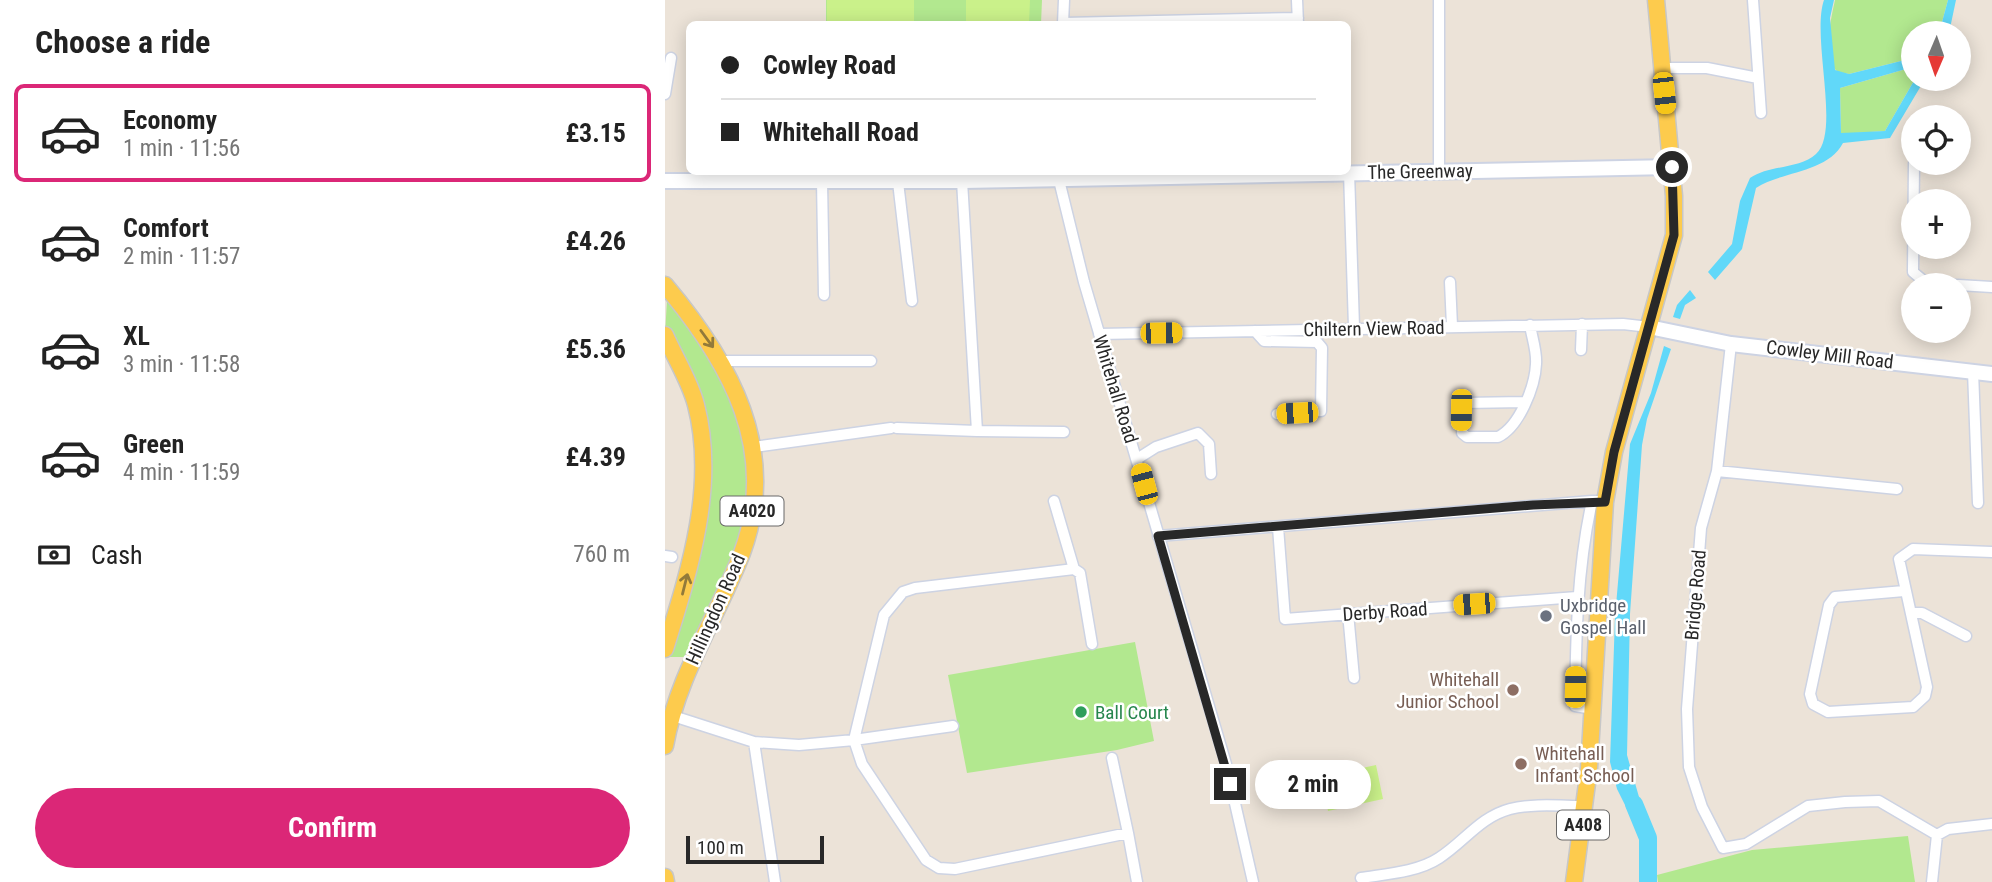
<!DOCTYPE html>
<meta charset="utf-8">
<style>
body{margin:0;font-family:"Roboto Condensed",sans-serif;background:#f2f2f2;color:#222;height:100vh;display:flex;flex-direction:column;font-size:26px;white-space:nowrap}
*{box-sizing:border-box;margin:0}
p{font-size:23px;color:#767676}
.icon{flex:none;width:38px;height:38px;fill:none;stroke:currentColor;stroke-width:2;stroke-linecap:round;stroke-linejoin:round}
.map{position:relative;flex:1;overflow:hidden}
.details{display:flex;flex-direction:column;background:#fff;width:665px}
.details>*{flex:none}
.guide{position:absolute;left:21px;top:21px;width:665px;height:154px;border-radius:10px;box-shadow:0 4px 18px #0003;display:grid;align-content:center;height:154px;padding:0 35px;background:#fff}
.needle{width:46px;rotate:182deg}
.fabs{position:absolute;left:1236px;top:21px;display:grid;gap:14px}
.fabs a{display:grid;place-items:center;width:70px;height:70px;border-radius:50%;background:#fff;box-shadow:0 4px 18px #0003;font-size:35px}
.scale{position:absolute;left:21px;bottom:18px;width:138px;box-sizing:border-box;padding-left:7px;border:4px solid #282828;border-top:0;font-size:19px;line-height:24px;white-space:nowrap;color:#282828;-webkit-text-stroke:5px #fff;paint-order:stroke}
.end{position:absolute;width:32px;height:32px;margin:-16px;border:9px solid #282828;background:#fff;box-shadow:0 0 0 4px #fff}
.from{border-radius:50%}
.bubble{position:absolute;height:49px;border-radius:24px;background:#fff;box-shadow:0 4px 18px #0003;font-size:23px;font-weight:700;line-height:49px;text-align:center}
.car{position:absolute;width:21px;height:42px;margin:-21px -10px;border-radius:9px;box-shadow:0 0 5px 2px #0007;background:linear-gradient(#f5c518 24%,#345 0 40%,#f5c518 0 76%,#345 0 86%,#f5c518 0)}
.guide b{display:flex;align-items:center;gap:24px;height:66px;font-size:26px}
.guide b+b{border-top:2px solid #e0e0e0}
.guide i{width:18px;height:18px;background:#222}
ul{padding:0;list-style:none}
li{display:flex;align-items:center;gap:21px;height:98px;margin:0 14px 10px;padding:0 21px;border:4px solid transparent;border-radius:10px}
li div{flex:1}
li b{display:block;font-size:26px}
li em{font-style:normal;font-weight:700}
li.active{border-color:#db2777}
li>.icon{width:63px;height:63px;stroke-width:1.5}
h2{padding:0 35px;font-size:32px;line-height:84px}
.pay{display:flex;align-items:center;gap:18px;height:77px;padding:0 35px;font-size:26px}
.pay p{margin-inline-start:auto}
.action{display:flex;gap:14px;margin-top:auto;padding:14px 35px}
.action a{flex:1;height:80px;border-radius:42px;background:#db2777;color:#fff;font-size:28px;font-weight:700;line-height:80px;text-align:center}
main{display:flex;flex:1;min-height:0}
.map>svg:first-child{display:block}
.green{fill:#b2e88f}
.pitch{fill:#caf18a}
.water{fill:#61d8f9}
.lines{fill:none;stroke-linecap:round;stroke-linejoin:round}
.river{stroke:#61d8f9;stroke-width:18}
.street-casing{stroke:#cdd3e3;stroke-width:13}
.secondary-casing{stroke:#cdd3e3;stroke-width:18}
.primary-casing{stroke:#c7c7c7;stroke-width:19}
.street{stroke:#fff;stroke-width:10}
.secondary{stroke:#fff;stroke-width:14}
.primary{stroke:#fdcb4d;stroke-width:16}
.oneway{stroke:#927a3a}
.route{stroke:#282828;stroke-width:9}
.worship-dot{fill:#6b7280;stroke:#fff;stroke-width:2.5}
.education-dot{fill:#8d6e63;stroke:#fff;stroke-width:2.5}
.leisure-dot{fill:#2e9e5b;stroke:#fff;stroke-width:2.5}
.labels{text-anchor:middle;stroke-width:5;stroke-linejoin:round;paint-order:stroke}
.shield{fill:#fff;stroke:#686868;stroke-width:2}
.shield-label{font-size:18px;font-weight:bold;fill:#282828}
.street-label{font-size:19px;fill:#282828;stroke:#fff}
.worship-label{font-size:19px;fill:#5b616d;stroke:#fff;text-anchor:start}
.education-label{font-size:19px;fill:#785e54;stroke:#fff;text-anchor:end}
.leisure-label{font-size:19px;fill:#27864d;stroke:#fff;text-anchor:start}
</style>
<main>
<section class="details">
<h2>Choose a ride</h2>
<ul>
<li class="active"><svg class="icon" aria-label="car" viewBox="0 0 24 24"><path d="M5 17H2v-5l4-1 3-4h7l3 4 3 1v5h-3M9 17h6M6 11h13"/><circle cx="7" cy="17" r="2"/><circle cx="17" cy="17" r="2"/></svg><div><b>Economy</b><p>1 min · 11:56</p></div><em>£3.15</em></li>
<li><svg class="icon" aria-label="car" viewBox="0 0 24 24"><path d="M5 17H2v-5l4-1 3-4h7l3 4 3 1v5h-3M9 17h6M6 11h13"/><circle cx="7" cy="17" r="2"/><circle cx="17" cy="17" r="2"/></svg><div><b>Comfort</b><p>2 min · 11:57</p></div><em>£4.26</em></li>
<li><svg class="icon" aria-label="car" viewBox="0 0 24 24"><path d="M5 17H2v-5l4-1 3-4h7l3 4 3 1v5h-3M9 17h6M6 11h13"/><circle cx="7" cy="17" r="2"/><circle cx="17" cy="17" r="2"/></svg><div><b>XL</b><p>3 min · 11:58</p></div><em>£5.36</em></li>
<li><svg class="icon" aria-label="car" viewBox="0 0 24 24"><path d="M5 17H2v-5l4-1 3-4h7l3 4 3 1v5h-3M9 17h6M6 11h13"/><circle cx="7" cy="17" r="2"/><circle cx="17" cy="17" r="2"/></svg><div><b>Green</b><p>4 min · 11:59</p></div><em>£4.39</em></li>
</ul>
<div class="pay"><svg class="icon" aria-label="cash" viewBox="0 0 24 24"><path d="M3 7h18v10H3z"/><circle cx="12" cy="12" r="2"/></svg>Cash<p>760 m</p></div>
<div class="action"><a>Confirm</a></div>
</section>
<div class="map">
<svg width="1327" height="882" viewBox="0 0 1327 882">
<rect width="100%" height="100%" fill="#ece3d8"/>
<path class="green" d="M161 0H377L376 24H161Z
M1170 0H1283L1274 33H1248V58L1184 74 1173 72C1156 59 1166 19 1170 0Z
M1248 67 1250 79 1220 131 1176 134 1175 88Z
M2 300 14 303 84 430 91 497 28 657H0L35 515 31 404 0 335Z
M470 642 489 741 452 750 302 773 283 675Z
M1243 836 1250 882H993L992 875 1087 850Z"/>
<path class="pitch" d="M162 0H249V24H162Z
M301 0H365L364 24H301Z
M711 765 718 799 663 811 656 777Z"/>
<path class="water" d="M1159 0H1169L1165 18 1170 70 1184 74 1248 58V67L1175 88 1176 133 1220 131 1250 79H1260L1225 138 1178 143C1162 173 1117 171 1091 188L1077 249 1050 280 1043 272 1067 244 1075 201 1085 178C1104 165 1135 169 1151 154 1176 132 1146 37 1159 0Z
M1283 0H1291L1284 33H1274Z
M1025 290 1031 298 1020 305 1015 319 1008 317 1012 305Z
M999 346 1006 349 982 419 977 445 965 614 962 755 982 825 971 827 952 789 945 762 950 617 965 444 986 393Z"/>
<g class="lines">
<path class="river" d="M969 804 983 838V882"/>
<g class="street-casing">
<path id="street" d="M632 0 633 24
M1088 0 1096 113
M398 23 633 18
M398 24 399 0
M997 68H1042L1093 78
M0 94 6 58
M1249 163 1248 272 1260 282 1291 285
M774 171V0
M392 172 419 282 561 764 588 882
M684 172 689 327
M157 181 159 295
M297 181 312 431 399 432
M233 182 247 301
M785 282 787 326
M1293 285 1327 287
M590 331 599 341 652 342 657 348 656 411 612 414
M434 334 958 324 984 327
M1066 344 1052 471 1036 528 1022 709 1024 767 1037 807 1058 848 1081 844 1143 806 1180 802 1214 801 1272 835
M916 350 917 324
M57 361H206
M1308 371 1313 503
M859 402 799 403 797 433 802 437H833C854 427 870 387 871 364 872 351 867 338 865 325
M232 428 312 431
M89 447 226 428
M472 459 491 447 533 433 544 444 546 474
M1052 471 1232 489
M389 501 409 569
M613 527 620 619 912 597
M493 536 927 501
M0 556 7 557
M1239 591 1170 597 1164 605 1145 694 1148 704 1163 712 1248 707 1260 696 1262 687 1234 559 1248 549 1327 552
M683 613 689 678
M1246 613H1257L1301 636
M928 709 910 706C911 636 912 569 927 501H932
M5 715 89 742 134 745 189 740 219 615 238 592 250 588 409 569 415 573 427 644
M288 726 189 740 197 764 261 860 274 868 290 869 463 833 472 882
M89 742 110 882
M447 758 463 833
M696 878C721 874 753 872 774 858 799 842 815 817 845 809 869 803 896 806 920 806
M1267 882 1272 835 1283 829 1327 824"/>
</g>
<g class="secondary-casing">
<path id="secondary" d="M0 181H297L1007 167
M984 327 1066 344 1327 374"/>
</g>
<g class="primary-casing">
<path id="primary" d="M0 285C65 362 115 450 77 553 52 618 12 676 0 746
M0 335C10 358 25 381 31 405 52 486 24 572 0 649
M0 877 1 882
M909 882 924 768 940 502 949 452 1009 235V196L991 0"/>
</g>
<use href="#street" class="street"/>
<use href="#secondary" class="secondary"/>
<use href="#primary" class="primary"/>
</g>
<defs><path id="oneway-shaft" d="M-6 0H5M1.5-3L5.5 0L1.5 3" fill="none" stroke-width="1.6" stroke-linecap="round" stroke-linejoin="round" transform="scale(1.75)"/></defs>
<g class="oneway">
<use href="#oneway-shaft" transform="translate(42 339) rotate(54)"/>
<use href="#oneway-shaft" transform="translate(20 584) rotate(-76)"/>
</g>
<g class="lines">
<path class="route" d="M565 784 493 536 868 505 940 502 949 452 1009 235 1007 167"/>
</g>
<circle class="worship-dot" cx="881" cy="616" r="7"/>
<g class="education-dot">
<circle cx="848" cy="690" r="7"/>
<circle cx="856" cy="764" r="7"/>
</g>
<circle class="leisure-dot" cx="416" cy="712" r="7"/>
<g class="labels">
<g class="shield">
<rect x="55.5" y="496.5" width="63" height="29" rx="5"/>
<rect x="892" y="810.5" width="52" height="29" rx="5"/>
</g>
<g class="shield-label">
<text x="87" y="517">A4020</text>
<text x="918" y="831">A408</text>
</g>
<g class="street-label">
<text transform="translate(755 171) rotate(-1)" y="7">The Greenway</text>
<text transform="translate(709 328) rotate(-1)" y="7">Chiltern View Road</text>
<text transform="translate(1165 354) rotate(7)" y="7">Cowley Mill Road</text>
<text transform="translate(451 389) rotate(73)" y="7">Whitehall Road</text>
<text transform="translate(1030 595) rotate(-85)" y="7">Bridge Road</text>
<text transform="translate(50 609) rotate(-66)" y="7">Hillingdon Road</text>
<text transform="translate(720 611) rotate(-4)" y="7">Derby Road</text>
</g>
<g class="worship-label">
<text x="895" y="612">Uxbridge<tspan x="895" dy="22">Gospel Hall</tspan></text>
</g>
<g class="education-label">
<text x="834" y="686">Whitehall<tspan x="834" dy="22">Junior School</tspan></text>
<text x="870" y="760" text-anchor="start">Whitehall<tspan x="870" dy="22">Infant School</tspan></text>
</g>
<g class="leisure-label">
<text x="430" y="719">Ball Court</text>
</g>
</g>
</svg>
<div class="fabs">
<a><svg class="needle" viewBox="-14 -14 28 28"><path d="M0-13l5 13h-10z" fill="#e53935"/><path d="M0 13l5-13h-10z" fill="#767676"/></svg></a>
<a><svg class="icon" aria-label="locate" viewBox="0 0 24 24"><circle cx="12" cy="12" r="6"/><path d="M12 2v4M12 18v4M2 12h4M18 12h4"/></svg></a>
<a>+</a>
<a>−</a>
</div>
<div class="scale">100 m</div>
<i class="end from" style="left:1007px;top:167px"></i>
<i class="end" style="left:565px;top:784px"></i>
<div class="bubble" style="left:590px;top:760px;width:116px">2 min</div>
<i class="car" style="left:999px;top:93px;rotate:174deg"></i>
<i class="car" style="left:496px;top:333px;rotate:89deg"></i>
<i class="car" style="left:796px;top:410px;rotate:181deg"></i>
<i class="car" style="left:632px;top:413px;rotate:267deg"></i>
<i class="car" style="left:479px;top:484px;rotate:345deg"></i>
<i class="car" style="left:809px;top:604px;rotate:266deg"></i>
<i class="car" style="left:910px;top:687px;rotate:1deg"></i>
<div class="guide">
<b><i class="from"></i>Cowley Road</b>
<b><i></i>Whitehall Road</b>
</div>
</div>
</main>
